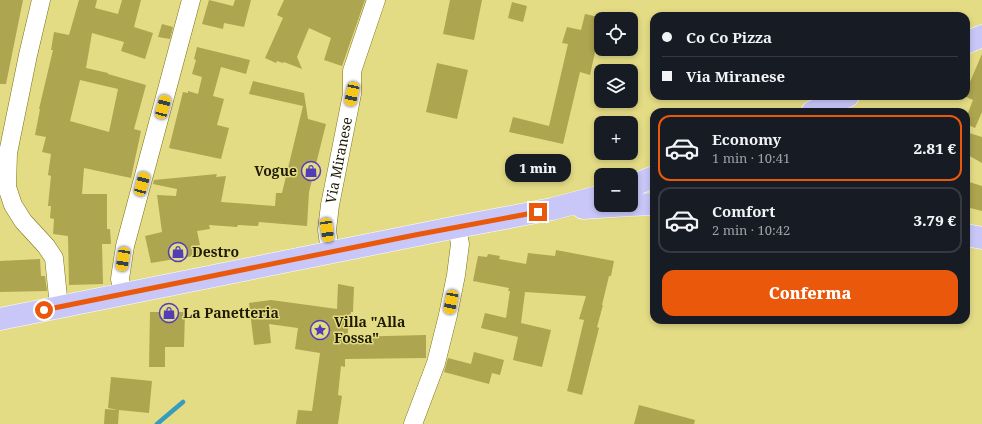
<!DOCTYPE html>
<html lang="it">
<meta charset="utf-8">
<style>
body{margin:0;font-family:"Noto Serif",serif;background:#20242c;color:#f1f3f6;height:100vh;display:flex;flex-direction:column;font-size:15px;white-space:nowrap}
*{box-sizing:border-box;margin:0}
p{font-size:13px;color:#9ea1a6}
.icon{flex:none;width:22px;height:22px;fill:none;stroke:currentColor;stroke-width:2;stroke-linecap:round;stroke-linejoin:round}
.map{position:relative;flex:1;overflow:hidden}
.panel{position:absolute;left:650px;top:108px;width:320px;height:216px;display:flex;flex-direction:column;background:#171b24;border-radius:12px;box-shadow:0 2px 6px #0003}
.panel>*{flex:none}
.guide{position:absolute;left:650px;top:12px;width:320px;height:88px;border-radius:12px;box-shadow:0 2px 6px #0003;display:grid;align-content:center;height:88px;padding:0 12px;background:#171b24}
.buttons{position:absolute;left:594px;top:12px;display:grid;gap:8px}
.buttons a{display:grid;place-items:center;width:44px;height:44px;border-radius:8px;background:#171b24;box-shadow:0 2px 6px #0003;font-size:20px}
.end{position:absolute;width:18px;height:18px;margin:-9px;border:5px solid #ea580c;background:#fff;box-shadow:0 0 0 2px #fff}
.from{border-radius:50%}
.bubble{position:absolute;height:28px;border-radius:12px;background:#171b24;box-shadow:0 2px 6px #0003;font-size:13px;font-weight:800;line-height:28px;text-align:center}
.car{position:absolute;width:12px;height:24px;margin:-12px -6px;border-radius:5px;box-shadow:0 0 3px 1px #0007;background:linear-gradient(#f5c518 24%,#345 0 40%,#f5c518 0 76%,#345 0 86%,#f5c518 0)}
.guide b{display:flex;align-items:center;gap:14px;height:38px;font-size:15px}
.guide b+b{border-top:1px solid #363941}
.guide i{width:10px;height:10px;background:#f1f3f6}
ul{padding:7px 0 0;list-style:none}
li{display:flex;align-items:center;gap:12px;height:66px;margin:0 8px 6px;padding:0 4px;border:2px solid #363941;border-radius:12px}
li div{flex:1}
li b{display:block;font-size:15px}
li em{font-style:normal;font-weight:800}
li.active{border-color:#ea580c}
li>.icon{width:36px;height:36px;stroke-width:1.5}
.button{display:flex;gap:8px;margin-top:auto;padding:8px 12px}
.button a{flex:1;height:46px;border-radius:12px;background:#ea580c;color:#fff;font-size:16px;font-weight:800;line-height:46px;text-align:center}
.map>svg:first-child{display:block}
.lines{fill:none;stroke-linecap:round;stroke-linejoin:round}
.stream{stroke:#359cbe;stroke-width:4.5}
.building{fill:#ada54f;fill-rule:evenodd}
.minor-casing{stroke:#7b7213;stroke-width:19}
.major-casing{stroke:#fff;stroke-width:23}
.minor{stroke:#fff;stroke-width:18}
.major{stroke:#c8c7f8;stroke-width:22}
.route{stroke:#ea580c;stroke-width:5}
.labels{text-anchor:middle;stroke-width:3;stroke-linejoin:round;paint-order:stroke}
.street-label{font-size:14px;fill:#1e1b02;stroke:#e4dc85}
.poi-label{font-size:14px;font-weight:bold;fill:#1e1b02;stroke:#e4dc85;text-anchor:start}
</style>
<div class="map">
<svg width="982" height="424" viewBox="0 0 982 424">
<rect width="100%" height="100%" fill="#e4dc85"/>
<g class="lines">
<path class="stream" d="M157 424 183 402"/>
</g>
<path class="building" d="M0 0H23L6 84H0Z
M79 0H97L95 8 118 14 122 0H141L134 27 153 33 145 59 121 51 124 42 92 33 86 68 108 73V74L146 85 134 129 141 131 131 178 84 168 82 194H107V229H110L111 244H102L103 284 69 285 68 236 53 234 54 219 50 218 51 206H48L51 176 48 175 51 154 42 152 46 137 35 135 40 109H39L53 50H51L54 32 69 35ZM80 80 118 89 109 132 70 121Z
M209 0 233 6 235 0H251L244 27 224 23 223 29 202 24Z
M284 0H365L342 66 324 60 331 38 309 28 297 57 302 69 284 62 283 63 277 61 276 63 265 58 283 18 277 15Z
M450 0H482L474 40 443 34Z
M512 2 527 6 523 22 508 18Z
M585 14 603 18 602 19H601V25L590 75 580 72 563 144 509 132 513 117 549 126 568 44 562 43 567 27 581 30Z
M162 24 173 27 170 39 158 37Z
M197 47 250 60 246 74 221 67 213 96 224 99 217 125 229 128 221 159 169 148 183 92 188 93V91L198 94 202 77 192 74 196 60 194 59Z
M982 54V112L975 128 966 124V118L973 100 964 96H966V91Z
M437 63 468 70 457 119 426 112Z
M253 81 304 93 308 119 326 124 309 192 307 226 259 222 258 226 238 225 237 227 209 225 210 229 197 231 200 245H198L199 255 151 263 145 236 162 232 157 195 176 196 177 189 153 184 154 180 217 174 216 177 226 176 221 202 275 206 276 193H282L303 106 249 94Z
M969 133 982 137V163L966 154V141Z
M966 181 982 186V211L966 207Z
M556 250 614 261 611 276H609L602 305H603L597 327 599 328 582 395 567 391 570 379 584 320 579 319 586 296 525 292 521 323 551 330 542 367 513 360 518 337 481 328 485 313 506 318 510 291H508L509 288 473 281 478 256 487 257 488 254 500 256 499 259 526 264 528 253 555 256Z
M40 259 41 276H45L47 291 0 292V261Z
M338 284 354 287 353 312H351L347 337 426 335V358L345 359V367L341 366 338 395 342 396 338 424H296L298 410 312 411 320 353 295 349 298 328 269 324 271 343 254 345 249 303 271 300 337 309Z
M150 312H185L184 347H165V367H149Z
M474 352 504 360 500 375 492 373 489 384 444 372 448 358 471 364Z
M111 377 152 381 149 413 119 410 118 424H104L105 409 118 410 108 408Z
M639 405 695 420 694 424H634Z"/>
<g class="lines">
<g class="minor-casing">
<g id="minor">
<path d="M41 0 28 55 8 153 7 187 13 205 23 221 46 246 54 258 59 307"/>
<path id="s1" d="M330 252 327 230 330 205 352 94V71L376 0"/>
<path d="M123 294 120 279 121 272 125 246 191 0"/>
<path d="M413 424 436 363 448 315 456 275 460 244 457 227"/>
</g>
</g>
<g class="major-casing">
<path id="major" d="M966 43 982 36
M812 112 848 96
M631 186 654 177
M631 205 654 204
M583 208 629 205
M966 235 982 238
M0 319 457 227 552 209 601 196"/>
</g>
<use href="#minor" class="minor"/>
<use href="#major" class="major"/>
</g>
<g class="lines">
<path class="route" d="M44 310 415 235 538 212"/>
</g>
<defs>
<g id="shop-ring" transform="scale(1)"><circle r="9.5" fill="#e4dc85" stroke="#513eb6" stroke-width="1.5"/><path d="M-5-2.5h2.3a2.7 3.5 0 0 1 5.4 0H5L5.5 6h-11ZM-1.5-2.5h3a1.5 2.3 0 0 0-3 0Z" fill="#513eb6"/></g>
<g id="sight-ring" transform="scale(1)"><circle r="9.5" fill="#e4dc85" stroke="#513eb6" stroke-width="1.5"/><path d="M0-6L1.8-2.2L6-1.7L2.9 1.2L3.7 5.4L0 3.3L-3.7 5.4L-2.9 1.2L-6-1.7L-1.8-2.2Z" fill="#513eb6"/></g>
</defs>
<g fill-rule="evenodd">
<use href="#shop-ring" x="311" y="171"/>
<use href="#shop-ring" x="178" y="252"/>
<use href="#shop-ring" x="169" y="313"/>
<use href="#sight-ring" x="320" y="330"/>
</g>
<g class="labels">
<g class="street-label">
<text dy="5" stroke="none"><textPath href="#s1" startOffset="93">Via Miranese</textPath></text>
</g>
<g class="poi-label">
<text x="297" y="176" text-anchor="end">Vogue</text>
<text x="192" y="257">Destro</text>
<text x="183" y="318">La Panetteria</text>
<text x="334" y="327">Villa "Alla<tspan x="334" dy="16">Fossa"</tspan></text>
</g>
</g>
</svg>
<div class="buttons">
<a><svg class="icon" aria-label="locate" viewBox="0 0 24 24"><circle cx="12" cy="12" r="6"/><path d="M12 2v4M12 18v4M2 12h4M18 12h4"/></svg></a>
<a><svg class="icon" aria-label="layers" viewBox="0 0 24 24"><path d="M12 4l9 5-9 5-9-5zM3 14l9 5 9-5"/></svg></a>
<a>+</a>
<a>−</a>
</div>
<i class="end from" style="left:44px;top:310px"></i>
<i class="end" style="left:538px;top:212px"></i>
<div class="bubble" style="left:505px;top:154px;width:66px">1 min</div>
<i class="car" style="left:352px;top:94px;rotate:192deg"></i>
<i class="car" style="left:163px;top:107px;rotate:15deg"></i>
<i class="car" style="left:142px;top:184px;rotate:15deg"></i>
<i class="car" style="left:327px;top:230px;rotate:172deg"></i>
<i class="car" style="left:123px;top:259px;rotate:189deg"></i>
<i class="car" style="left:451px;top:302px;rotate:191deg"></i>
<div class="guide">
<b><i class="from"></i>Co Co Pizza</b>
<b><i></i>Via Miranese</b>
</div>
<section class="panel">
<ul>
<li class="active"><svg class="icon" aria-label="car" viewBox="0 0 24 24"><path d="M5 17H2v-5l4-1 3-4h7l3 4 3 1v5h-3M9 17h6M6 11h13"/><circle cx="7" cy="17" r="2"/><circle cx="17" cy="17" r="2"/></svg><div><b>Economy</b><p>1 min · 10:41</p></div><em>2.81 €</em></li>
<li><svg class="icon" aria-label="car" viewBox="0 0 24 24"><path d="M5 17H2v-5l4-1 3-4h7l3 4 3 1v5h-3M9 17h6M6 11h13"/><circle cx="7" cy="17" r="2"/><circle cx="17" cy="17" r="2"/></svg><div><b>Comfort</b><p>2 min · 10:42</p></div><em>3.79 €</em></li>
</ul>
<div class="button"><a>Conferma</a></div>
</section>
</div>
